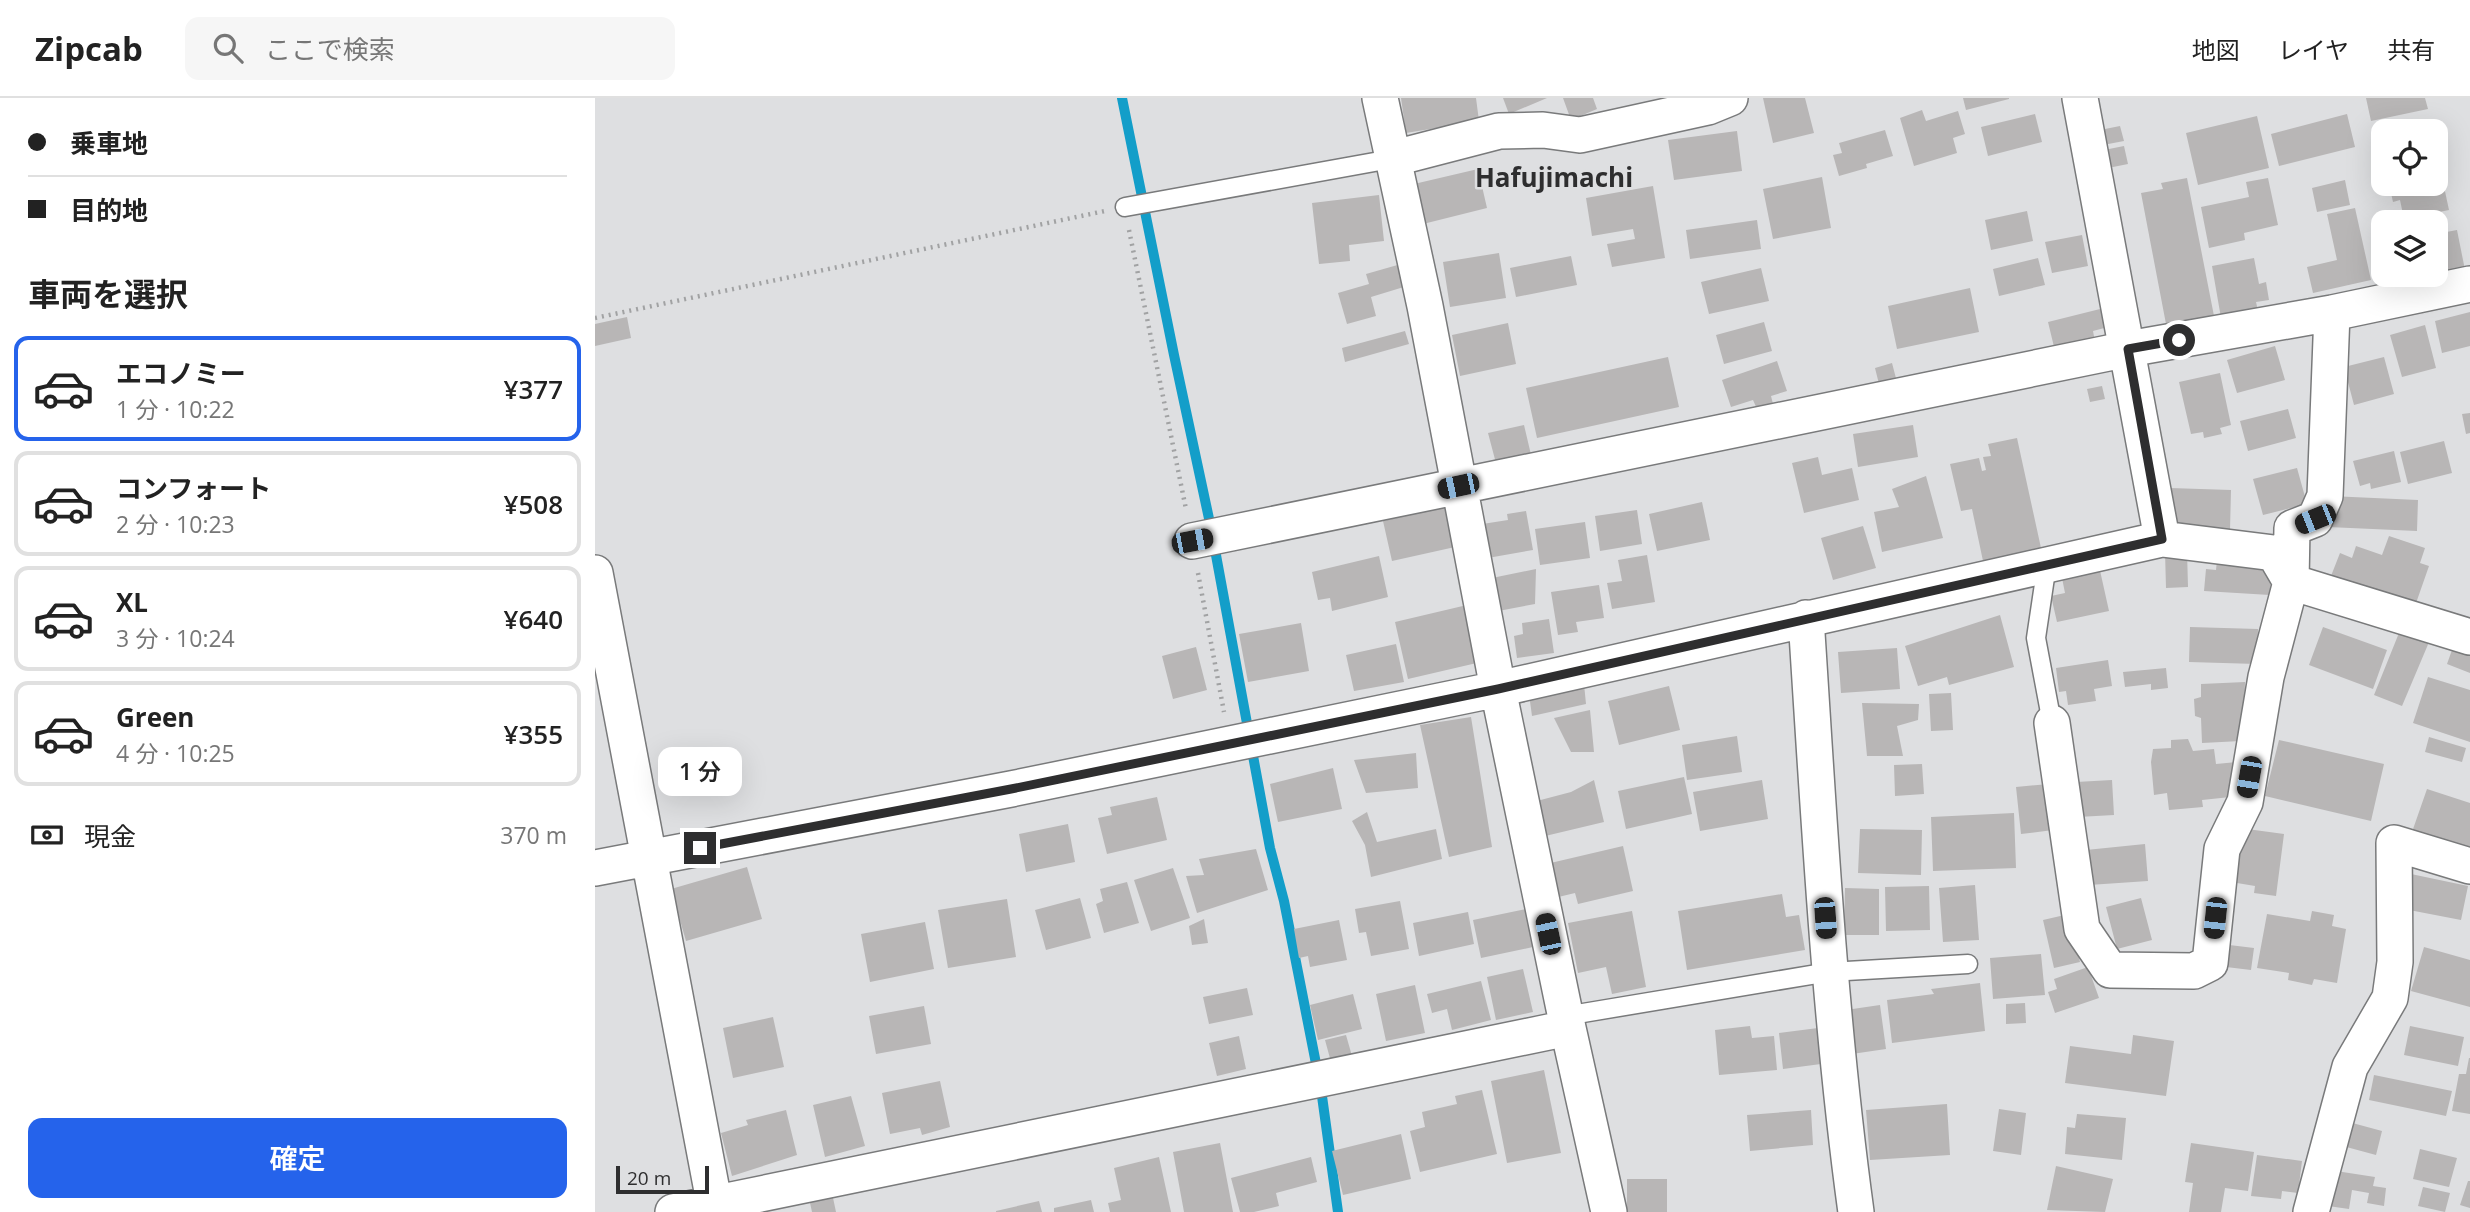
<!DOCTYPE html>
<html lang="ja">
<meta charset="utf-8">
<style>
body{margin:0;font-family:"Open Sans","Noto Sans JP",sans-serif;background:#f6f6f6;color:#222;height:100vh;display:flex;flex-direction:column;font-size:26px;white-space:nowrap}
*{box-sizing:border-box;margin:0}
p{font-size:23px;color:#767676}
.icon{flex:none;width:38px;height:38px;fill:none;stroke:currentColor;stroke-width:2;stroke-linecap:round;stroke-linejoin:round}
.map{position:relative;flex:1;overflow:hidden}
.side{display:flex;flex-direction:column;background:#fff;width:595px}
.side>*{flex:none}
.banner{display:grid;align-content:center;height:154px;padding:0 28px;background:#fff}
.tools{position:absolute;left:1776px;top:21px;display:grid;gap:14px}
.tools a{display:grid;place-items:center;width:77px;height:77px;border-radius:14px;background:#fff;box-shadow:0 7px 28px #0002;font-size:35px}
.scale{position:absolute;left:21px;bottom:18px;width:93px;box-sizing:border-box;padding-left:7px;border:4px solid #2e2e2f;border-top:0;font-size:19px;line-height:24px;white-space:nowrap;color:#2e2e2f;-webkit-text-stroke:5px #dedfe1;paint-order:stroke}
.end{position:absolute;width:32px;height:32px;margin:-16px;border:9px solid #2e2e2f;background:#fff;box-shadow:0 0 0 4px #fff}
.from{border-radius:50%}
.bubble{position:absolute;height:49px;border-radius:14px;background:#fff;box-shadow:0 7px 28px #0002;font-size:23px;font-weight:600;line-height:49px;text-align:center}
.car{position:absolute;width:21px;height:42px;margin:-21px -10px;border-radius:9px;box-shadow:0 0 5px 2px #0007;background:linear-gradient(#222 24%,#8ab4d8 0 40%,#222 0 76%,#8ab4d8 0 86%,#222 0)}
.banner b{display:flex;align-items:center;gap:24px;height:66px;font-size:26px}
.banner b+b{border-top:2px solid #e0e0e0}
.banner i{width:18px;height:18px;background:#222}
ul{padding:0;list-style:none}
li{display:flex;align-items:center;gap:21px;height:105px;margin:0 14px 10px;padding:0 14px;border:4px solid #e0e0e0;border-radius:14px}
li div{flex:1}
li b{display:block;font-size:26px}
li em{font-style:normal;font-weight:600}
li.selected{border-color:#2563eb}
li>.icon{width:63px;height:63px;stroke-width:1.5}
h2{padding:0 28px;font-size:32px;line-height:84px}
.pay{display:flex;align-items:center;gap:18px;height:77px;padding:0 28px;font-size:26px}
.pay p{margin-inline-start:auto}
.primary-button{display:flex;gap:14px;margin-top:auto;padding:14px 28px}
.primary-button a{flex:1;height:80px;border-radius:14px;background:#2563eb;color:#fff;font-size:28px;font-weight:600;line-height:80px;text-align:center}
header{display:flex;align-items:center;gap:42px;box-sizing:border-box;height:98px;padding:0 35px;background:#fff;border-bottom:2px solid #e0e0e0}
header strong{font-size:33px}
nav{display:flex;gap:38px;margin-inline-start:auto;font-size:24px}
.search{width:490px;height:63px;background:#f6f6f6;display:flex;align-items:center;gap:18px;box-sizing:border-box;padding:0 24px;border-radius:14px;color:#767676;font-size:26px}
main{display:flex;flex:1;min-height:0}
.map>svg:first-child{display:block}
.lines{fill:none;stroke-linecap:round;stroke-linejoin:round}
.stream{stroke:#139ec9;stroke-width:10}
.building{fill:#b8b6b6}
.lane-casing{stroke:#797a7b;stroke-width:21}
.street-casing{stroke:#797a7b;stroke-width:38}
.path{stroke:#a1a2a3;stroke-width:4.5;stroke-dasharray:2 5;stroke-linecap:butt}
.lane{stroke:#fff;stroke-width:18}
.street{stroke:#fff;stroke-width:35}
.route{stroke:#2e2e2f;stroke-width:9}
.labels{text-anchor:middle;stroke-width:5;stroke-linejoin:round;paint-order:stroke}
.quarter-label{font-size:26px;font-weight:bold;fill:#2e2e2f;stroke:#dedfe1}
</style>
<header>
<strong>Zipcab</strong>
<div class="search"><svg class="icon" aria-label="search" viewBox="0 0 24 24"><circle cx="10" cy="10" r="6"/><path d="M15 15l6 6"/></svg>ここで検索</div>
<nav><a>地図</a><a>レイヤ</a><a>共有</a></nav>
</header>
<main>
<section class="side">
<div class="banner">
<b><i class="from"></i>乗車地</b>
<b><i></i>目的地</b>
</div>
<h2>車両を選択</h2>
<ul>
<li class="selected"><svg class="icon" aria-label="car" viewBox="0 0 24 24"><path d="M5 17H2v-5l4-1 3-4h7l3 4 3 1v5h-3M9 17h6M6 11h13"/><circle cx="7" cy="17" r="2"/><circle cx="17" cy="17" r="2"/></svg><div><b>エコノミー</b><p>1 分 · 10:22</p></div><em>¥377</em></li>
<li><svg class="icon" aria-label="car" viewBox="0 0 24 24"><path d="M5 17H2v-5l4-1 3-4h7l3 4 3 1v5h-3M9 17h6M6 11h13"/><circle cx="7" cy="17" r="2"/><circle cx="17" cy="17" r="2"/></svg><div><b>コンフォート</b><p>2 分 · 10:23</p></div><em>¥508</em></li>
<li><svg class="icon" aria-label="car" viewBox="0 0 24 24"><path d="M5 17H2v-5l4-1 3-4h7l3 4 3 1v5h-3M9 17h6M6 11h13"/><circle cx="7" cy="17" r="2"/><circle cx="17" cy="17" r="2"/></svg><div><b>XL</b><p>3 分 · 10:24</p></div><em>¥640</em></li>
<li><svg class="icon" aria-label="car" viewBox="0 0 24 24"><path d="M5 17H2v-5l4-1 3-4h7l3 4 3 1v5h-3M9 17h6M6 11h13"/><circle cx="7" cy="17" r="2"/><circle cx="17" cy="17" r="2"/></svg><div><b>Green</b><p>4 分 · 10:25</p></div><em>¥355</em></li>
</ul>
<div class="pay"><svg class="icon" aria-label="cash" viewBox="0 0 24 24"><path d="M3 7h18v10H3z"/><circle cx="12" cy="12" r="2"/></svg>現金<p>370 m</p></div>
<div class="primary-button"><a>確定</a></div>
</section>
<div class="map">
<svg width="1875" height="1114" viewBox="0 0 1875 1114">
<rect width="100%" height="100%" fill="#dedfe1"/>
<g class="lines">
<path class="stream" d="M527 0 579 257 616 430 675 750 689 803 726 991 743 1114"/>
</g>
<path class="building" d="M806 0H881L884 23 811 35Z
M908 0H952L914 16Z
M968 0H998L1002 11 976 22Z
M1168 0H1210L1219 35 1178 45Z
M1368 0H1414V1L1371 12Z
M1771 0H1830L1833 11 1776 23Z
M1327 12 1331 23 1363 13 1370 36 1358 40 1362 55 1319 68 1305 20Z
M1440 16 1447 44 1393 58 1386 29Z
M1752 16 1760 49 1684 68 1676 36Z
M1662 18 1674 70 1603 87 1591 35Z
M1525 28 1529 43 1508 47 1505 32Z
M1290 32 1298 58 1271 66 1272 70 1244 78 1238 57 1247 55 1244 45Z
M1142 33 1147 73 1079 82 1073 42Z
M1529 48 1533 66 1513 70 1509 52Z
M1845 70 1854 112 1809 121 1805 102 1798 104 1794 86H1841V71Z
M883 71 892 110 828 126 819 86Z
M1227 79 1236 130 1178 141 1168 91Z
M1592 80 1620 223 1595 228 1594 222 1571 226 1546 95 1568 91 1566 85Z
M1673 80 1683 127 1649 135 1650 142 1614 150 1606 109 1654 99 1651 84Z
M1750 82 1755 107 1722 114 1717 90Z
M1058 88 1070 160 1017 169 1012 146 1040 141 1038 131 997 138 991 100Z
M784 97 789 143 754 147 755 163 724 166 717 105Z
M1760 110 1776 182 1718 195 1712 169 1742 162 1732 116Z
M1432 113 1438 143 1396 152 1390 122Z
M1162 122 1166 151 1095 161 1091 132Z
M1862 132 1870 172 1841 177V136Z
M1487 137 1493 168 1457 175 1450 144Z
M904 155 911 200 855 209 848 164Z
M976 158 982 187 921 199 915 170Z
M1443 160 1450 187 1404 198 1398 171Z
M1659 160 1664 186 1671 184 1674 202 1661 204 1663 213 1626 220 1617 168Z
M806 166 812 188 776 199 781 218 752 226 743 195 774 186 771 176Z
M1166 170 1174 203 1114 216 1106 184Z
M1375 190 1384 234 1302 251 1293 208Z
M1509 210 1513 229 1498 233 1500 244 1460 253 1453 224Z
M1875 214V248L1847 255 1840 223Z
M32 219 36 240 0 248V226Z
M1169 224 1177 253 1129 266 1121 237Z
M913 225 921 266 865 278 857 237Z
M1830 227 1841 270 1807 279 1795 237Z
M810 233 814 246 750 264 747 250Z
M1680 248 1690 282 1642 295 1632 262Z
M1073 259 1084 309 942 340 931 290Z
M1789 259 1799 296 1759 307 1749 269Z
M1182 263 1192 293 1176 298 1178 306 1162 311 1158 302 1136 309 1127 282Z
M1297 265 1303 288 1286 294 1280 270Z
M1625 275 1636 327 1625 330 1627 336 1609 340 1608 334 1596 336 1584 284Z
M1507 288 1510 301 1495 304 1492 291Z
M1693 311 1701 340 1653 353 1645 323Z
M1875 315V335L1871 336 1867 316Z
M929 327 937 361 902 369 893 335Z
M1318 327 1323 359 1263 369 1258 336Z
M1422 340 1446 450 1388 463 1377 411 1366 413 1355 366 1384 360 1387 373 1391 372 1388 359 1396 358 1393 346Z
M1849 343 1857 375 1813 386 1805 354Z
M1799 353 1806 384 1776 391 1775 385 1765 388 1758 363Z
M1223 359 1227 377 1257 370 1264 402 1209 415 1197 365Z
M1702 370 1712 406 1668 417 1658 381Z
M1331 378 1348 440 1287 454 1279 414 1304 409 1297 391Z
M1575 390 1636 392 1635 432 1574 430Z
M1735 398 1823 402 1822 433 1733 429Z
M1107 404 1115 442 1062 453 1054 416Z
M851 409 860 449 797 463 788 423Z
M1042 412 1047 446 1005 453 1000 418Z
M931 413 938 452 887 461 881 427 913 422 912 416Z
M990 424 995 460 945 467 940 431Z
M1268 428 1281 470 1238 482 1226 440Z
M1794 438 1830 450 1825 465 1834 468 1820 508 1736 478 1745 455 1757 460 1761 448 1787 457Z
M1570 453H1592L1593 489 1571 490Z
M1052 457 1060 504 1017 511 1012 485 1027 483 1023 462Z
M784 458 793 499 737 513 735 500 723 502 717 474Z
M1622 462 1677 466 1675 497 1609 493 1611 471 1621 472Z
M1504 468 1514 513 1462 524 1456 498 1470 495 1466 475Z
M941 471 940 506 898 514 892 481Z
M1004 487 1009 520 981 524 983 534 963 537 956 494Z
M872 507 886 564 813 581 800 524Z
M1405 517 1419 569 1354 587 1352 579 1323 588 1310 548Z
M954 521 959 555 922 560 919 538 928 536 927 525Z
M706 525 714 573 653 584 644 536Z
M1808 525 1837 537 1807 608 1779 597Z
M1595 529 1663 531 1662 566 1594 564Z
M1728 529 1792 552 1778 591 1714 567Z
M1862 538 1875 543V575L1852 566Z
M801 546 809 584 759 593 751 557Z
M601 549 612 592 578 601 567 558Z
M1302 550 1305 591 1246 595 1243 554Z
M1513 562 1517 588 1499 591 1501 603 1473 607 1471 593 1464 594 1461 570Z
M1571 570 1573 590 1556 592V586L1530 589 1528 574Z
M1833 579 1875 592V644L1818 625Z
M1650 584 1649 619H1645L1646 643 1607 645 1606 620 1600 618 1599 601 1606 599V586Z
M989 586 991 606 937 618 934 596Z
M1074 588 1085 632 1024 647 1013 603Z
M1356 595 1358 632 1336 633 1334 596Z
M1267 605 1324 606 1323 622 1302 628 1308 658H1272Z
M995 612 999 654H976L959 620Z
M876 619 897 749 854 759 825 627Z
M1142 638 1147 674 1092 682 1087 647Z
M1834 639 1871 650 1867 664 1830 654Z
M1593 641 1598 653 1619 651 1621 666 1642 664 1645 698 1607 702 1608 709 1574 712 1572 695 1559 697 1556 664 1558 651 1576 650V642Z
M1684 642 1789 666 1776 723 1670 698Z
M821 655 823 690 771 695 759 662Z
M1327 666 1329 696 1300 698 1299 667Z
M738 670 747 711 683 724 675 686Z
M1089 679 1097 716 1031 731 1023 693Z
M999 682 1009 724 946 739 938 704 976 694Z
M1167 682 1173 721 1105 733 1098 694Z
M1517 682 1519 717 1483 719 1481 684Z
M1454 686 1458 732 1426 736 1421 689Z
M1832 691 1875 705V751L1817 734Z
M562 699 572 742 512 756 503 720 517 717 515 709Z
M772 714 782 744 841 731 847 761 776 779 770 747 757 723Z
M1419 715 1421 770 1338 773 1336 719Z
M473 726 480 764 431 774 424 736Z
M1265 731 1327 732 1326 777 1263 775Z
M1652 731 1689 736 1681 798 1659 795 1660 788 1636 784Z
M1550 746 1553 783 1494 787 1491 752Z
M1028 748 1038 793 983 806 980 795 955 801 947 767Z
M661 751 673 792 602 815 591 778 609 777 604 761Z
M152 769 167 821 91 843 76 791Z
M578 770 595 820 556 833 539 782Z
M1816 776 1873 788 1866 822 1809 811Z
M532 784 544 825 509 835 501 806 508 803 505 791Z
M1380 787 1384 842 1348 844 1344 790Z
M1334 788 1335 832 1291 833 1290 789Z
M1250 790 1284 791V837H1249Z
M1187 796 1191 819 1204 817 1210 852 1092 872 1083 813Z
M485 800 496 840 451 852 440 812Z
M1546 800 1557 842 1522 851 1511 809Z
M412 801 421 859 353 870 343 812Z
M805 803 814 851 776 858 771 834 764 835 760 811Z
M931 811 938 849 886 860 878 822Z
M1037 813 1051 889 1017 896 1011 869 983 875 973 825Z
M1717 813 1739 817 1737 828 1751 831 1742 885 1719 881 1717 887 1693 882 1694 875 1662 870 1672 816 1715 823Z
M873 814 879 846 824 858 818 825Z
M1474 816 1485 864 1459 870 1448 822Z
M609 821 613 845 597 847 594 828Z
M744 822 752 862 715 869 713 858 704 860 699 831Z
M330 824 339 871 275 884 266 836Z
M1626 846 1659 850 1656 872 1623 868Z
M1829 849 1875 862V909L1816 893Z
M1446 856 1450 897 1398 901 1395 860Z
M1493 869 1504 900 1460 915 1453 894 1462 891 1459 881Z
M928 871 938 914 901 922 892 879Z
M886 883 896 922 857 932 852 911 837 915 832 896Z
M1385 885 1390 933 1297 945 1292 902 1339 896 1336 891Z
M820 887 830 935 791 943 781 896Z
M652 890 658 917 614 926 608 899Z
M758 896 767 931 723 942 715 907Z
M1430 905 1431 925 1411 926V906Z
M1285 907 1291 951 1250 957 1244 913Z
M329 908 336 946 281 956 274 918Z
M178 919 189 969 138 980 128 930Z
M1155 928 1157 940 1179 938 1182 972 1124 977 1120 932Z
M1815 928 1869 939 1863 968 1809 957Z
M1223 930 1226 966 1188 971 1184 935Z
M751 937 757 958 736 964 730 942Z
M1538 937 1579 943 1571 998 1470 985 1475 948 1536 956Z
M644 938 651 971 622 978 614 945Z
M1874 960H1875V1016L1857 1013 1864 976H1871Z
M949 972 966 1055 912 1065 896 983Z
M1779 977 1857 993 1851 1018 1774 1002Z
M345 983 355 1029 327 1037 325 1030 295 1036 287 995Z
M887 992 902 1056 825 1074 815 1033 830 1029 827 1014 862 1006 860 998Z
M256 998 270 1048 230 1059 218 1007Z
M1352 1006 1355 1057 1275 1062 1271 1012Z
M1404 1011 1431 1015 1426 1057 1398 1053Z
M191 1012 202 1057 137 1078 126 1035 153 1027 151 1022Z
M1216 1012 1218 1047 1155 1053 1152 1017Z
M1482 1016 1531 1020 1527 1062 1470 1056 1472 1029 1480 1030Z
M1750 1023 1787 1033 1781 1057 1744 1047Z
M806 1036 816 1081 748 1097 737 1053Z
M625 1045 638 1114H589L578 1054Z
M1596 1045 1659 1054 1653 1093 1630 1090 1626 1114H1594L1598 1085 1590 1084Z
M1825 1051 1862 1060 1854 1089 1818 1081Z
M1662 1057 1707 1063 1703 1095 1687 1093 1686 1101 1656 1098Z
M564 1059 576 1114H515L513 1105 526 1102 519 1070Z
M716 1059 722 1084 681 1095 684 1108 659 1114H645L636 1080Z
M1461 1068 1518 1081 1510 1114 1452 1112Z
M1741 1073 1780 1079 1778 1088 1791 1090 1789 1108 1772 1105 1774 1095 1757 1092 1754 1111 1726 1107Z
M1032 1081H1072V1114H1032Z
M1873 1083H1875V1110L1865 1107Z
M1828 1089 1855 1095 1850 1114 1823 1108Z
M237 1095 241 1114H217L214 1100Z
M496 1102 499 1114H459V1110Z
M444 1103 447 1114H401V1113Z"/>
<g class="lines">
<g class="lane-casing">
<path id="lane" d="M530 109 796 61
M1452 466 1441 540 1457 625
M970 918 1234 874 1373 866"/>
</g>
<g class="street-casing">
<path id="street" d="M785 0 830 208 903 591 973 930 1014 1114
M1485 0 1567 441
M796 61 904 33 948 32 985 37 1113 9 1135 0
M597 443 1533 251 1737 215 1875 186
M0 475 121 1114
M1211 520C1224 718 1234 917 1261 1114
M1457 625 1487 831 1515 872 1599 873 1615 865 1627 751 1650 704 1671 579 1696 484 1697 430 1720 421 1730 398 1737 215
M0 770 416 691 903 591 1567 441 1679 455 1696 484 1875 539
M78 1114 973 930
M1716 1114 1755 969 1795 900 1800 864 1799 745 1875 768"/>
</g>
<path class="path" d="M534 132 591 411
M0 220 510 113
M603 475 629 614"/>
<use href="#lane" class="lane"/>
<use href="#street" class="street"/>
</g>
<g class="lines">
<path class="route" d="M105 750 416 691 903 591 1567 441 1533 251 1584 242"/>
</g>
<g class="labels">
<g class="quarter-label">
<text x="959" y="89">Hafujimachi</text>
</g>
</g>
</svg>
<div class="tools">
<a><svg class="icon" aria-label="locate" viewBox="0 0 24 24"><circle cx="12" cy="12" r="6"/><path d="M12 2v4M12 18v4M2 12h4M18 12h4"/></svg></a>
<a><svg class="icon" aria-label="layers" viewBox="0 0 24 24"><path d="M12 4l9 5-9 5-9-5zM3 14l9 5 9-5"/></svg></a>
</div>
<div class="scale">20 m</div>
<i class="end from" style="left:1584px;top:242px"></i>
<i class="end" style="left:105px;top:750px"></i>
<div class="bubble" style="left:63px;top:649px;width:84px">1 分</div>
<i class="car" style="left:863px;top:388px;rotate:258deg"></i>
<i class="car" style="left:1720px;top:421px;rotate:248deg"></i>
<i class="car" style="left:597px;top:443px;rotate:79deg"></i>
<i class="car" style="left:1654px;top:679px;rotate:190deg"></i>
<i class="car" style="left:1230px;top:820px;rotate:176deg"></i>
<i class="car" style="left:1620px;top:820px;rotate:186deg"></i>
<i class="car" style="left:953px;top:836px;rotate:348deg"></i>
</div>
</main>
